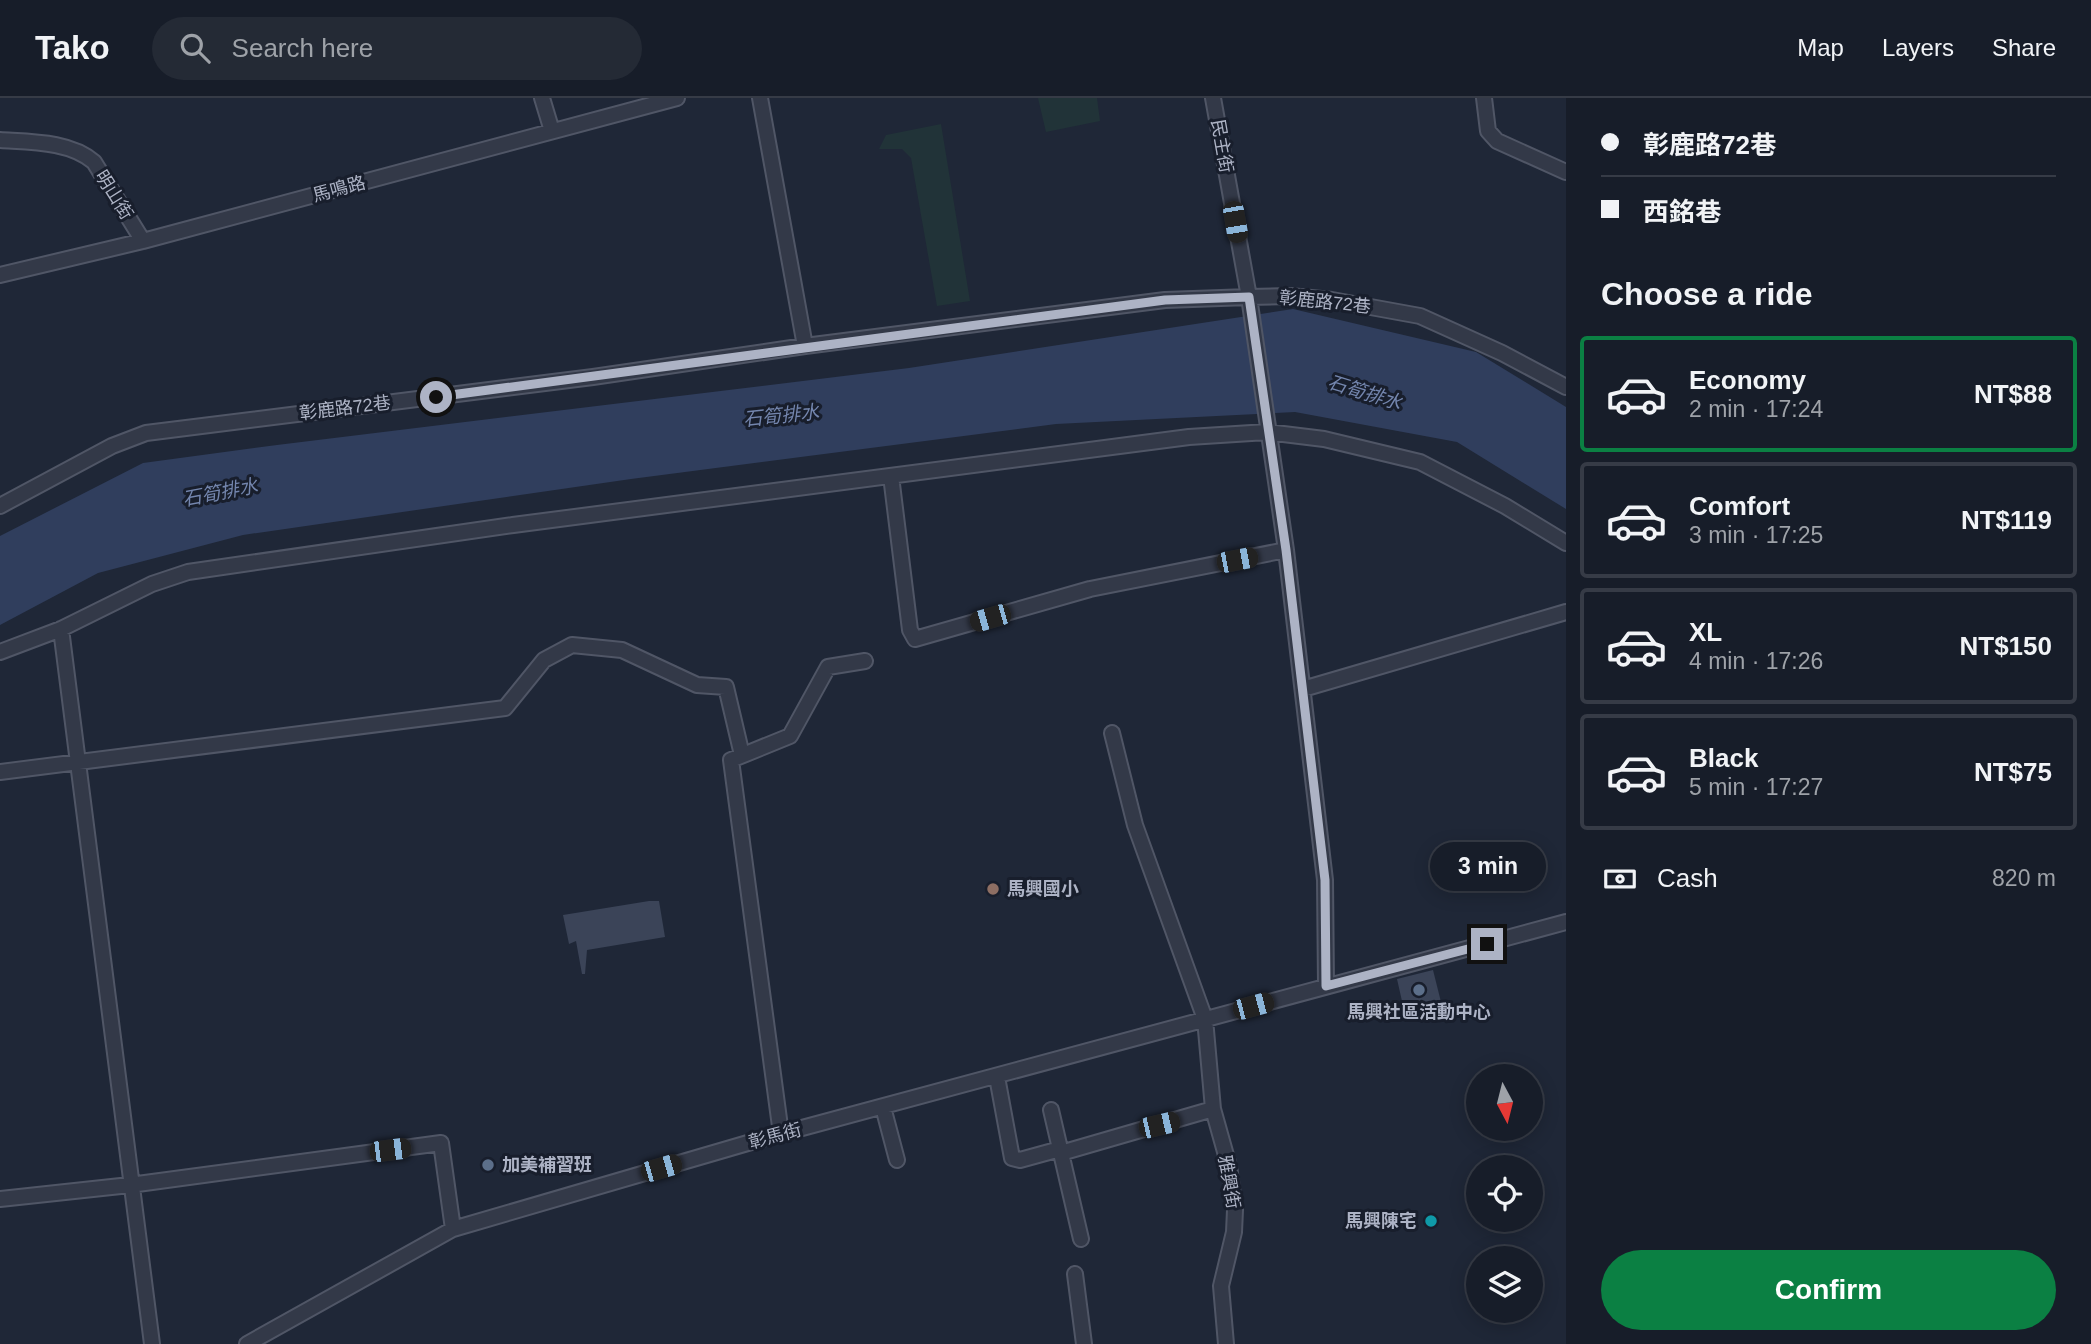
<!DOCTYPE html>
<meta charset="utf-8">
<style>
body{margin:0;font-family:Helvetica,"Noto Sans TC",sans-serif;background:#242a35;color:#f1f3f6;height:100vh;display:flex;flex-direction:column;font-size:26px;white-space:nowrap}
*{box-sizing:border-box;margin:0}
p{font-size:23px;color:#9ea2a8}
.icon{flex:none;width:38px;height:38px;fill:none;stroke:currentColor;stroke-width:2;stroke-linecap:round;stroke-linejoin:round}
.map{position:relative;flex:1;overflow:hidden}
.sheet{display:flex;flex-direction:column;background:#171d29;width:525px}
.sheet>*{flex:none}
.hud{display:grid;align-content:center;height:154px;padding:0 35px;background:#171d29}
.needle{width:46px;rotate:173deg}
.tools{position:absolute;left:1466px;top:966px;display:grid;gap:14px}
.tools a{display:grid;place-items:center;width:77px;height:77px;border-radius:50%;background:#171d29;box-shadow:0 4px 18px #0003,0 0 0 2px #363b46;font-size:35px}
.end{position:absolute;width:32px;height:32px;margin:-16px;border:9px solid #adb3c5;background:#111;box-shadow:0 0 0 4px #111}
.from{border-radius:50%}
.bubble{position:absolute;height:49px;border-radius:24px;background:#171d29;box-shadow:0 4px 18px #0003,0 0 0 2px #363b46;font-size:23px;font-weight:800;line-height:49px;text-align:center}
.car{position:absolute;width:21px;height:42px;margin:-21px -10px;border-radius:9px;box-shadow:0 0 5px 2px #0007;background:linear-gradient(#222 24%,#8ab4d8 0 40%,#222 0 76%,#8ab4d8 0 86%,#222 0)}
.hud b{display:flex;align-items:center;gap:24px;height:66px;font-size:26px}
.hud b+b{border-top:2px solid #363b46}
.hud i{width:18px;height:18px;background:#f1f3f6}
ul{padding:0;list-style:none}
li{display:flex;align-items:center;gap:21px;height:116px;margin:0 14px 10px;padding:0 21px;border:4px solid #363b46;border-radius:7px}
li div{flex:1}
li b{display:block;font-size:26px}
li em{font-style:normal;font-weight:800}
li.selected{border-color:#0b8043}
li>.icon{width:63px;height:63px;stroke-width:1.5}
h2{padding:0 35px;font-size:32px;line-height:84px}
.pay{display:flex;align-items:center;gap:18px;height:77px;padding:0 35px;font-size:26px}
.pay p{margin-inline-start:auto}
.cta{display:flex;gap:14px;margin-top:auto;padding:14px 35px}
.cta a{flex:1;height:80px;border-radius:42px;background:#0b8043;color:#fff;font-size:28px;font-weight:800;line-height:80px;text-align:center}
header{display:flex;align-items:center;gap:42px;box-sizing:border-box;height:98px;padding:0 35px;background:#171d29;border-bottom:2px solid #363b46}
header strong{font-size:33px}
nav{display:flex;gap:38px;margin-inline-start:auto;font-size:24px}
.search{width:490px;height:63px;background:#242a35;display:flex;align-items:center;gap:18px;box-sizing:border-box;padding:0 24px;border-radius:38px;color:#9ea2a8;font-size:26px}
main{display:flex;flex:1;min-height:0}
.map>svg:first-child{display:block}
.green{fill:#213338}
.water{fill:#303e5d}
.building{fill:#3b4458}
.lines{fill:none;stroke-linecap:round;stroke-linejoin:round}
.minor-casing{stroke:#505666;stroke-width:18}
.minor{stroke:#333948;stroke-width:14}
.route{stroke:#adb3c5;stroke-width:9}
.education-dot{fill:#8d6e63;stroke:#181e2c;stroke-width:2.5}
.service-dot{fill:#5c6f8a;stroke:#181e2c;stroke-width:2.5}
.culture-dot{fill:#0f9aa8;stroke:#181e2c;stroke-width:2.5}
.labels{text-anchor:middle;stroke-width:6;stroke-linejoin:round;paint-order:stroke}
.street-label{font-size:18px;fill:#adb3c5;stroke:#181e2c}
.poi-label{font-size:18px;font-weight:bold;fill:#adb3c5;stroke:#181e2c;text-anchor:start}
.water-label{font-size:19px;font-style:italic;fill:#7486ae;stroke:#181e2c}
</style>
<header>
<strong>Tako</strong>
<div class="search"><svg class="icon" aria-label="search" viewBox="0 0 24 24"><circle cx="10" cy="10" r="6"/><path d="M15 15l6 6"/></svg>Search here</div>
<nav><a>Map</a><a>Layers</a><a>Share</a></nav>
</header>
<main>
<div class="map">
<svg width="1566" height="1246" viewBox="0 0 1566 1246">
<rect width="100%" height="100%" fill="#1f2737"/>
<path class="green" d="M1038 0H1097L1100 23 1046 34Z
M941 26 970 203 937 208 911 60 902 51H879L886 37Z"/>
<path class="water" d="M1293 211 1476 254 1566 309V411L1457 344 1295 314 1056 326 631 381 243 437 98 475 0 527V438L143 365 277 347 909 270Z"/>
<path class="building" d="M649 803H659L665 839 587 852 585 876H582L576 843 569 846 563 817Z
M1433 872 1441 904 1404 912 1397 881Z"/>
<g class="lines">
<g class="minor-casing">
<path id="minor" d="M542 0 552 33
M760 0 805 248
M1213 0 1249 199 1286 452 1325 782 1326 888
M1484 0 1488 33 1497 43 1566 74
M0 42C30 44 70 43 94 64L143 143
M0 177 143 143 677 0
M891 378 910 532 915 541 1090 491 1286 452
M0 408 112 348 146 335 593 279 805 248 1165 202 1249 199 1290 198 1332 202 1420 218 1502 255 1566 289
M61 531 152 1246
M0 554 61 531 152 486 188 474 513 427 1189 339 1267 334 1324 341 1420 364 1505 408 1566 445
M1303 591 1566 514
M1112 635 1135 727 1205 921 1213 1011 1229 1068 1235 1112 1234 1134 1221 1188 1226 1246
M0 674 505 610 544 562 572 547 622 552 697 587 726 589 742 657
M997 979 1012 1060 1020 1062 1060 1051
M883 1009 897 1062
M1051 1012 1081 1141
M781 1036 731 662 790 638 828 569 865 563
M1061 1055 1213 1011
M0 1101 130 1087 441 1045 453 1131
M1075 1176 1084 1246
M247 1246 453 1131 765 1040 1566 824"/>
</g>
<use href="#minor" class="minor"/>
</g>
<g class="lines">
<path class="route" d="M436 299 1165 202 1249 199 1286 452 1325 782 1326 888 1487 846"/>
</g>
<circle class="education-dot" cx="993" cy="791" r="7"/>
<g class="service-dot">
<circle cx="1419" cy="892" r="7"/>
<circle cx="488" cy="1067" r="7"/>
</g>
<circle class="culture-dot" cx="1431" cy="1123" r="7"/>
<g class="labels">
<g class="street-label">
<text transform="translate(1222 48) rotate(80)" y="6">民主街</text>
<text transform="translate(339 91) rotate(-15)" y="6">馬鳴路</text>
<text transform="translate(114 97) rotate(58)" y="6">明山街</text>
<text transform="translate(1325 204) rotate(6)" y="6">彰鹿路72巷</text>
<text transform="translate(345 310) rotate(-7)" y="6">彰鹿路72巷</text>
<text transform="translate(775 1038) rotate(-15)" y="6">彰馬街</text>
<text transform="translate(1229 1084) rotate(80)" y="6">雅興街</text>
</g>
<g class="poi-label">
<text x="1007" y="797">馬興國小</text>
<text x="1419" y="920" text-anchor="middle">馬興社區活動中心</text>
<text x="502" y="1073">加美補習班</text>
<text x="1417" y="1129" text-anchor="end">馬興陳宅</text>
</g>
<g class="water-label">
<text transform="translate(1365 294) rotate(17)" y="7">石筍排水</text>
<text transform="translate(781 317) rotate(-6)" y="7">石筍排水</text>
<text transform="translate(220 394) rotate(-11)" y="7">石筍排水</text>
</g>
</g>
</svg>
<div class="tools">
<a><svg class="needle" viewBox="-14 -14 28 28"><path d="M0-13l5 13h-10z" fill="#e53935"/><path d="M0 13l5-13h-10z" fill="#9ea2a8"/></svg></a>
<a><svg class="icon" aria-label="locate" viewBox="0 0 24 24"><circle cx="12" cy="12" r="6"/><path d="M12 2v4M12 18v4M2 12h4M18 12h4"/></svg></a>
<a><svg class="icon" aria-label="layers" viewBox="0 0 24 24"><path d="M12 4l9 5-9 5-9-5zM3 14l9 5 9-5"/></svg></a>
</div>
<i class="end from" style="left:436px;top:299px"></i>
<i class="end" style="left:1487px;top:846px"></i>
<div class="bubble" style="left:1430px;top:744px;width:116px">3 min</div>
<i class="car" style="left:1235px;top:124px;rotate:170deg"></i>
<i class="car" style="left:1237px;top:462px;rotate:79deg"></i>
<i class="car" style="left:990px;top:520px;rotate:254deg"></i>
<i class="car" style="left:1253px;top:908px;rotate:75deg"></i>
<i class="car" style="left:1159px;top:1027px;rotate:77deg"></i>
<i class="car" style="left:390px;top:1052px;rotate:83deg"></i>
<i class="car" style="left:661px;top:1070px;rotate:74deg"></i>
</div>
<section class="sheet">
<div class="hud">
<b><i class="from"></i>彰鹿路72巷</b>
<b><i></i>西銘巷</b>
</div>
<h2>Choose a ride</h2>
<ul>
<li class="selected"><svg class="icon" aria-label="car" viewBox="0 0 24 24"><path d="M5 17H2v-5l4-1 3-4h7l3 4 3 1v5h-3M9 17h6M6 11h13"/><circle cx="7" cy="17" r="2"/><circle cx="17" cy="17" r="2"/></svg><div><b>Economy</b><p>2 min · 17:24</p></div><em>NT$88</em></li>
<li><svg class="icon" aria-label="car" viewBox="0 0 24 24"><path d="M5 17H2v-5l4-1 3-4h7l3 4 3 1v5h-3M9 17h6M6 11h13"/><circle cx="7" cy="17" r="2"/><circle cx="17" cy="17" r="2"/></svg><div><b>Comfort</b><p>3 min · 17:25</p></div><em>NT$119</em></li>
<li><svg class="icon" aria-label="car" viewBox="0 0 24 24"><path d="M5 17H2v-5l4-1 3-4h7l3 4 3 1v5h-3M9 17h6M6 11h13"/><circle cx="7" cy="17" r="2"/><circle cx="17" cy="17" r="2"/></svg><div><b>XL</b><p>4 min · 17:26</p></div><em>NT$150</em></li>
<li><svg class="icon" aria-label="car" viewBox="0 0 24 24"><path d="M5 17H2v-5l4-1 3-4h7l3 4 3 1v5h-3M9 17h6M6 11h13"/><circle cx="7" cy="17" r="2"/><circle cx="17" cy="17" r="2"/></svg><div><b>Black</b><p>5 min · 17:27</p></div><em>NT$75</em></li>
</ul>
<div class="pay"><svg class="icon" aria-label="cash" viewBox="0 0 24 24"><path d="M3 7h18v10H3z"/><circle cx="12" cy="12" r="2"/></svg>Cash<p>820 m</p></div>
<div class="cta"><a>Confirm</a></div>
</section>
</main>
